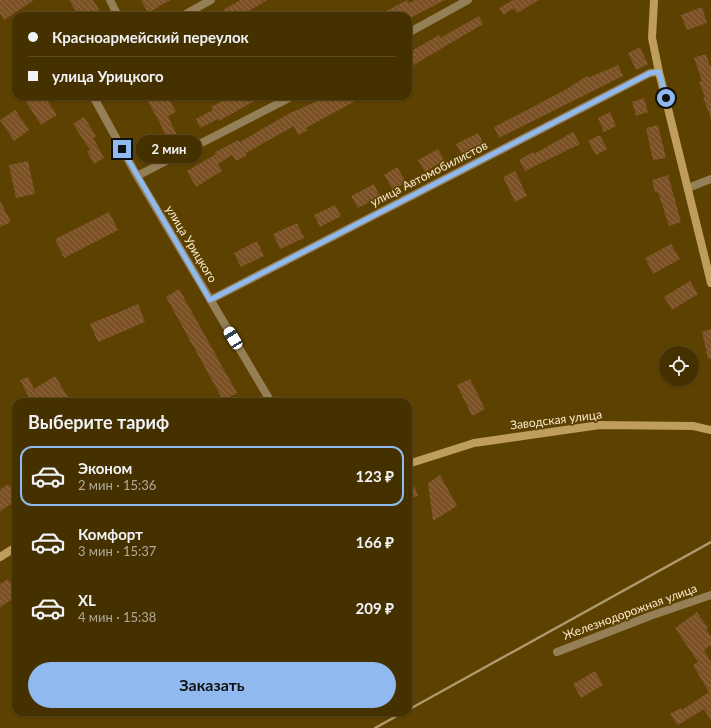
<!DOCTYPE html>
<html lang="ru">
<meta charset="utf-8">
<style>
body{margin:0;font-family:Lato,sans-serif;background:#4c390a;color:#f1f3f6;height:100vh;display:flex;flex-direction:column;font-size:15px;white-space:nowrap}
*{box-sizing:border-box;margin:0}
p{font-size:13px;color:#b0a999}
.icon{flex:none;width:22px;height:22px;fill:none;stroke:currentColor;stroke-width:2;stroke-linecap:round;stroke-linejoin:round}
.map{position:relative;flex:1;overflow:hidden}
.details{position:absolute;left:12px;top:398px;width:400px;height:318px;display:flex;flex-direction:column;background:#453100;border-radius:12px;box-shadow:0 1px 3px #0004,0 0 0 1px #5d4c22}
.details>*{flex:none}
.banner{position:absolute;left:12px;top:12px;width:400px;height:88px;border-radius:12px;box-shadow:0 1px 3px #0004,0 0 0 1px #5d4c22;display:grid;align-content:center;height:88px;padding:0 16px;background:#453100}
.controls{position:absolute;left:659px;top:346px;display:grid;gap:8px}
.controls a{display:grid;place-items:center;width:40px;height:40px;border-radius:50%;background:#453100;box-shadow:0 1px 3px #0004,0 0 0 1px #5d4c22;font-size:20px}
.end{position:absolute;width:18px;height:18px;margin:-9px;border:5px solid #90b9f0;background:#111;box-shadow:0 0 0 2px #111}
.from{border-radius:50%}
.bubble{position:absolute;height:28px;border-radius:14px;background:#453100;box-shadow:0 1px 3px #0004,0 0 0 1px #5d4c22;font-size:13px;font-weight:700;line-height:28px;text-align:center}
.car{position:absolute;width:12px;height:24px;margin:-12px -6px;border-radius:5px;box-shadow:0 0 3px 1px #0007;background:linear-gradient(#fff 24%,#345 0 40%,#fff 0 76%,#345 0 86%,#fff 0)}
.banner b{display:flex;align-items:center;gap:14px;height:38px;font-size:15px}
.banner b+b{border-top:1px solid #5d4c22}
.banner i{width:10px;height:10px;background:#f1f3f6}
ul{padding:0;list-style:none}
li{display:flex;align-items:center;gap:12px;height:60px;margin:0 8px 6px;padding:0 8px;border:2px solid transparent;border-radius:12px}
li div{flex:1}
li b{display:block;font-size:15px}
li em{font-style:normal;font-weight:700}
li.active{border-color:#90b9f0}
li>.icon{width:36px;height:36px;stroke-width:1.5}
h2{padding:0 16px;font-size:18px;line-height:48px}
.button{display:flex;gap:8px;margin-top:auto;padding:8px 16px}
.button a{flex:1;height:46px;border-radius:24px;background:#90b9f0;color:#111;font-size:16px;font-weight:700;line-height:46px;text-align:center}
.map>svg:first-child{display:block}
.building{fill:url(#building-back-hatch)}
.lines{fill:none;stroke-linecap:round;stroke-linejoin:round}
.street{stroke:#947f57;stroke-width:8}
.secondary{stroke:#be9d5d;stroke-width:8}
.rail{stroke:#ae996b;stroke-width:2.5}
.route{stroke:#90b9f0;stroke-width:5}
.labels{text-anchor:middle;stroke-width:3.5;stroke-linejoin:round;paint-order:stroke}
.street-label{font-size:12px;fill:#faeacd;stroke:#5c4100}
</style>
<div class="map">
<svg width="711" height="728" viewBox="0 0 711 728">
<defs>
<pattern id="building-back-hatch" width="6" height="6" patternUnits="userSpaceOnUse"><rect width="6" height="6" fill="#7c5126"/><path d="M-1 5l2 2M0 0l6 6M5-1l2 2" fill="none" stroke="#906a44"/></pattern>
</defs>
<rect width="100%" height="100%" fill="#5c4100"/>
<path class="building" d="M0 0H34L4 20 0 14Z
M69 0H93L103 16H79Z
M141 0H170L148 13Z
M240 0H267L241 16H214Z
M407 0 409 3 415 0H445L408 19V16H377Z
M513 0H539L517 13 514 8 503 15 499 8Z
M702 7 707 23 687 30 681 15Z
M479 16 483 24 412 66 408 60V53L439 35 440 38Z
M640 47 648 64 636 70 628 53Z
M706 54 711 68V118L703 98 705 97 699 82 702 81 694 58Z
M618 65 623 76 499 138 494 127 565 90 587 76 588 78Z
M35 96H44L57 115 41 125 26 102Z
M145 96H167L176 112 168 116 179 140 169 144 159 121Z
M232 96H263L219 121 218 119 200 128 196 119 213 110 211 107Z
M329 96H364L306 128 308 130 298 135 294 126 246 153 247 155 236 161 232 155 218 164 222 171 196 187 187 171 216 154 215 152 223 148 238 140 240 142 288 114Z
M644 98 648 112 636 116 632 102Z
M15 110 29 130 14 141 0 120Z
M610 112 616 126 604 132 598 118Z
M84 117 96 136 93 138 104 158 94 164 87 151 90 150 73 124Z
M658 125 666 158 653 160 646 128Z
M573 132 580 144 525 171 519 160 533 152 534 154Z
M478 133 484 144 462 155 456 144Z
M600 135 607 149 596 155 588 141Z
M438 149 444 160 425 172 418 160Z
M28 161 35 194 16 198 9 165Z
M397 167 406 182 393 190 384 175Z
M515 171 527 196 515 202 503 177Z
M668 175 681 222 669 226 658 192 655 193 652 180Z
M374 184 380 197 358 208 351 196Z
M0 201 11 222 0 227Z
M335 205 341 216 320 227 314 215Z
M109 212 118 230 64 258 55 239Z
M297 223 304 238 280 249 273 234Z
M257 241 264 256 241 267 234 253Z
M671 244 680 259 653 274 645 258Z
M690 281 698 294 672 310 664 297Z
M179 289 237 393 223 400 166 297Z
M138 304 145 322 98 342 90 324Z
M711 329V359H708L702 332Z
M55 376 71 402H31L20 380 28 377 34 389Z
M470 379 485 409 472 416 457 385Z
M440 475 457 506 433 521 428 483Z
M8 484 16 494V501L0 511V490Z
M415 487 418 496 408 499V489Z
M8 579 16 591V597L0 607V584Z
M697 612 708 628 706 630 711 636V645L704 650 711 662V721L704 709 678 725 670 714 681 708 682 710 709 692 693 665 698 662 675 628Z
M595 671 603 685 581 698 573 684Z"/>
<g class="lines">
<path class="street" d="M110 0 118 16
M182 16 211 0
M408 33 468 0
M93 96 137 176 271 402
M137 176 293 96
M688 188 711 179
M210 300 650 73 659 72
M557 652 650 616 711 595"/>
<path class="secondary" d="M654 0 652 38 659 72 711 283
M408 464 474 443 600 425 693 426 711 430
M0 557 16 547"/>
<path class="rail" d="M408 710 711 542
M375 728 404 712"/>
</g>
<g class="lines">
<path class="route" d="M122 149 210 300 650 73 659 72 666 98"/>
</g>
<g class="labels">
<g class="street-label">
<text transform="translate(429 174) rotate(-27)" y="4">улица Автомобилистов</text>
<text transform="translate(191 244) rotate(59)" y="4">улица Урицкого</text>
<text transform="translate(556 420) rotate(-7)" y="4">Заводская улица</text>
<text transform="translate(630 612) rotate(-20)" y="4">Железнодорожная улица</text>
</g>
</g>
</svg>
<div class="controls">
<a><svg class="icon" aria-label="locate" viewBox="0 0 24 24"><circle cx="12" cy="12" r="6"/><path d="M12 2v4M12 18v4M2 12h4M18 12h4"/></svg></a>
</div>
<i class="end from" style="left:666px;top:98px"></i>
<i class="end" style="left:122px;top:149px"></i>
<div class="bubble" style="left:136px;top:135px;width:66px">2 мин</div>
<i class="car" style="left:233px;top:338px;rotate:329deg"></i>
<div class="banner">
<b><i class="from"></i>Красноармейский переулок</b>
<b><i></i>улица Урицкого</b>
</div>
<section class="details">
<h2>Выберите тариф</h2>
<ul>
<li class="active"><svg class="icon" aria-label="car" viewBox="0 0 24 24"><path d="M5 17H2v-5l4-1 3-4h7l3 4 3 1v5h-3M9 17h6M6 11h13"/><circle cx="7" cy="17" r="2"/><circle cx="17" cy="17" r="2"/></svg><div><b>Эконом</b><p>2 мин · 15:36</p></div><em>123 ₽</em></li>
<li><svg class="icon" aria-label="car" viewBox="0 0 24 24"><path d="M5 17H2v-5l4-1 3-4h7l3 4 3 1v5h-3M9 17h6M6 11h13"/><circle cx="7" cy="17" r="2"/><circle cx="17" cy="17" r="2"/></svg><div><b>Комфорт</b><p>3 мин · 15:37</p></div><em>166 ₽</em></li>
<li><svg class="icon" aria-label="car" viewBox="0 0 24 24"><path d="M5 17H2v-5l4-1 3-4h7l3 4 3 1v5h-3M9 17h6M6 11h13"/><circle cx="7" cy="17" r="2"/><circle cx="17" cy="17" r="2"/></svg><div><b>XL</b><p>4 мин · 15:38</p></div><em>209 ₽</em></li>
</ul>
<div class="button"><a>Заказать</a></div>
</section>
</div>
